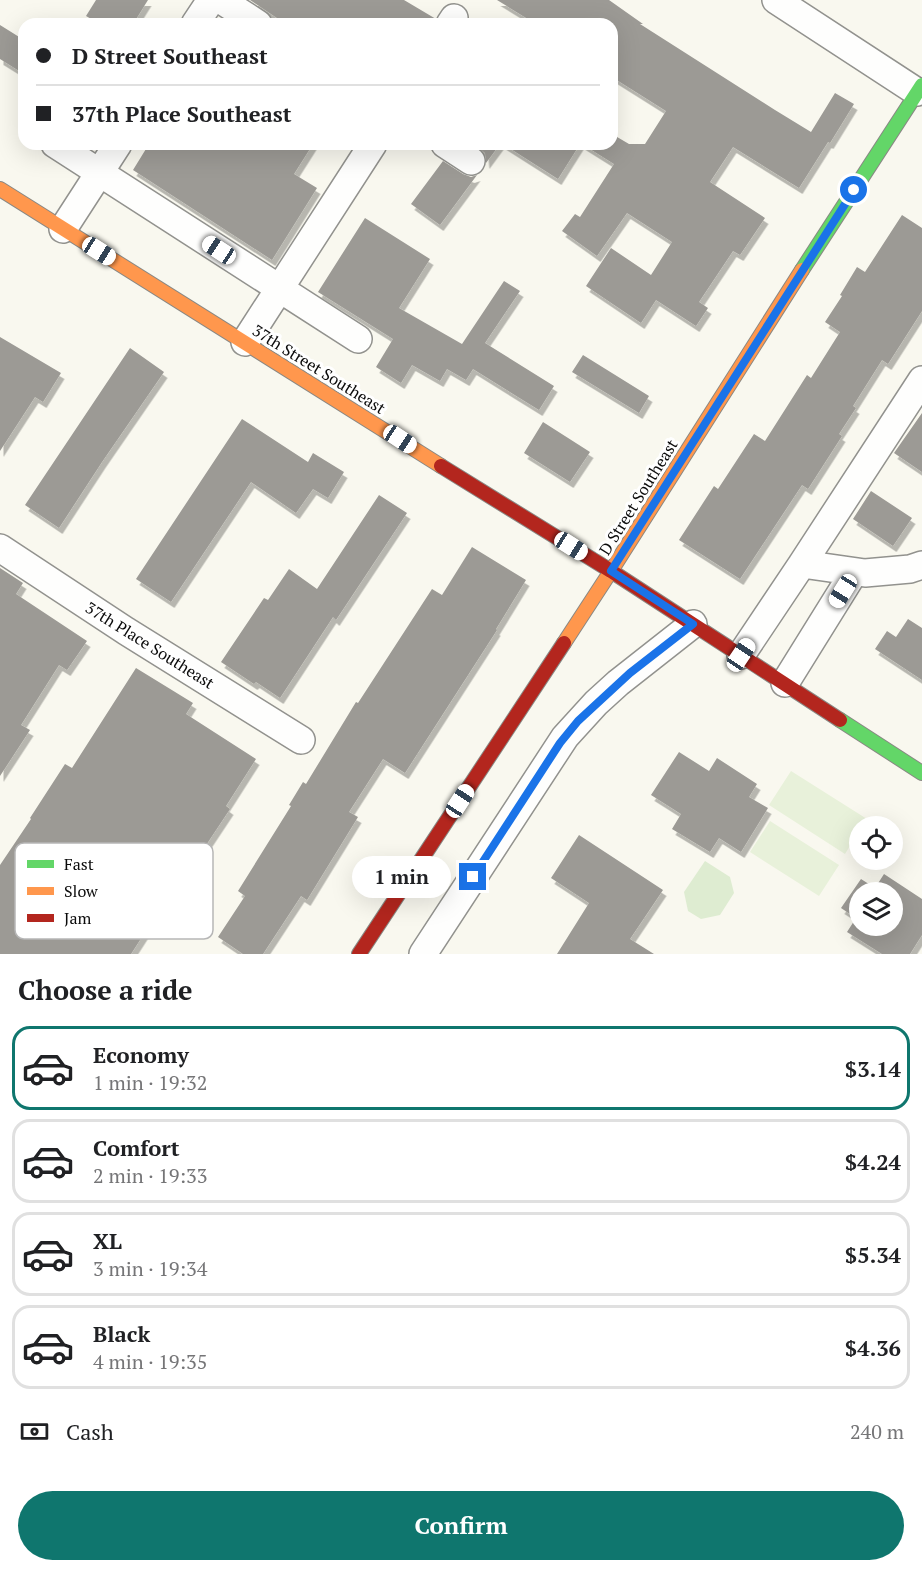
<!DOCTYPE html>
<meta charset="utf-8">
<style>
body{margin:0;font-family:"PT Serif",serif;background:#f6f6f6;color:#202124;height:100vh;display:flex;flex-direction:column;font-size:22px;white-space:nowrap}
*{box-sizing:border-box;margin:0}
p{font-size:20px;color:#757577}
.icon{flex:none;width:33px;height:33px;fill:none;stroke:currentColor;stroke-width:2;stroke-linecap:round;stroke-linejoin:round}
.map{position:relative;height:954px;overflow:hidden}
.sheet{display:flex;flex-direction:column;background:#fff;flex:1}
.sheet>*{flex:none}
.top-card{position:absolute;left:18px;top:18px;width:600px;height:132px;border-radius:18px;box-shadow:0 6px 24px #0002;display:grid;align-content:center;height:132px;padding:0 18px;background:#fff}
.tools{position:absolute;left:849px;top:816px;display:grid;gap:12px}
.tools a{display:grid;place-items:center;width:54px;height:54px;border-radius:50%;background:#fff;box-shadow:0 6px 24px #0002;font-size:30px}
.end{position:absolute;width:27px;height:27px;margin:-14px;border:8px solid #1a73e8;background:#fff;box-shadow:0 0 0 3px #fff}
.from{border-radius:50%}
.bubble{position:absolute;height:42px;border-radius:21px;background:#fff;box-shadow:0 6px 24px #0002;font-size:20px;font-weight:600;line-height:42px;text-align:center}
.car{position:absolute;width:18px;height:36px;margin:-18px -9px;border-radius:8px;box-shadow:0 0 4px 2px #0007;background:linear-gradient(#fff 24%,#345 0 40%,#fff 0 76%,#345 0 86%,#fff 0)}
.top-card b{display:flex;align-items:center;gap:21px;height:57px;font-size:22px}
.top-card b+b{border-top:2px solid #e0e0e0}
.top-card i{width:15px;height:15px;background:#202124}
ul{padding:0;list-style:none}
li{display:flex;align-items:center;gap:18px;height:84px;margin:0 12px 9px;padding:0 6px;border:3px solid #e0e0e0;border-radius:18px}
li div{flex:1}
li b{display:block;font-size:22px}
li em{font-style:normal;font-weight:600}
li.selected{border-color:#0f766e}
li>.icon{width:54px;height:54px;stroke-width:1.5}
h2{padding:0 18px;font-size:27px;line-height:72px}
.pay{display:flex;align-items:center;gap:15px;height:66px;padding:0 18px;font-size:22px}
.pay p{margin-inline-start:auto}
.action{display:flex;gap:12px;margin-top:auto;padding:12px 18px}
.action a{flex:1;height:69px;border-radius:36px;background:#0f766e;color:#fff;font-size:24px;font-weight:600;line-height:69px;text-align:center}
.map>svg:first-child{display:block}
.green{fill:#deecd1}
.pitch{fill:#e8f1da}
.building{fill:#9c9a95;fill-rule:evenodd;filter:url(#shadow)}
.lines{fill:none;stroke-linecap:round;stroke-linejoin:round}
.street-casing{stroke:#92928e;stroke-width:30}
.fast-casing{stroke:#898884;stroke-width:16}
.slow-casing{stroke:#898884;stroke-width:16}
.jam-casing{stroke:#898884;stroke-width:16}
.street{stroke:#fefefd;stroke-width:27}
.fast{stroke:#63d668;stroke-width:14}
.slow{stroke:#ff974d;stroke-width:14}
.jam{stroke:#b3261e;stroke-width:14}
.route{stroke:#1a73e8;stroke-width:8}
.labels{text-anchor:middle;stroke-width:6;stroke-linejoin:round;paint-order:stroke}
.street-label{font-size:16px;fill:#0b0b0b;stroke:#fff}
.key{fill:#fff;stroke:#b6b6b6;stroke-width:1.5}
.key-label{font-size:16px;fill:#0b0b0b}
</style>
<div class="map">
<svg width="922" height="954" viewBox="0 0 922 954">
<defs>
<filter id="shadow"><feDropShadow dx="3.5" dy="6" stdDeviation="0" flood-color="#0004"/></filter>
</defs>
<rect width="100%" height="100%" fill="#f9f8ef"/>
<path class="green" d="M705 861 730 877 734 893 720 915 701 919 688 911 684 892Z"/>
<path class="pitch" d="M791 771 867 819 863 826H860L859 831 845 854 769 805Z
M770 821 839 865 819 896 750 852Z"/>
<path class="building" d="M96 0H148L133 24H100L86 16Z
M250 0H404L436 19 434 24H286Z
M497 0H609L643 24H640L775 110 811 132 835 93 854 104 830 143 828 142 799 188 733 147 710 182 765 218 740 255 733 251 699 302 708 308 696 326 656 300 641 323 586 286 611 248 651 275 672 242 627 213 597 256 562 231 575 214 580 217 614 164 582 144H612V134L629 144H645L666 111 612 77V24H536Z
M0 25 24 40V74L0 59Z
M149 144H313L294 174 317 188 272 260 133 170Z
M474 144H500L486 163 485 153Z
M503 144H580L558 179Z
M443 161 463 174 471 177 477 175 440 225 411 204Z
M902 215 922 228V311L888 364 882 360 853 406 856 408 839 434 842 436 808 489 802 485 740 579 679 540 714 486 718 489 754 434 765 441 807 375 811 378 840 332 825 322 842 296 840 295 857 267 865 272Z
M365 218 430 259 399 308 462 344 504 281 520 291 485 343 554 386 539 410 473 369 466 380 447 369 440 381 412 365 401 383 376 367 393 339 318 292Z
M0 337 61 373 43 402 35 397 0 451Z
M130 348 164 372 102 462 59 528 25 505Z
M583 355 649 396 639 413 572 372Z
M922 413V472L894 453Z
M242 419 308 462 313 453 344 472 328 498 313 489 296 513 251 482 171 602 136 579Z
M543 422 590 452 570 482 524 453Z
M871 491 912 518 893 546 853 519Z
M379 495 407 513 336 620 333 617 280 698 256 682 254 684 221 662 264 598 268 600 289 569 317 589Z
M472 547 526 580 496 629 497 630 488 644 405 773 383 759 349 812 358 817 307 900 301 896 263 954H243L218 937 245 896 238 891 291 806 289 805 303 782 306 784 356 702 358 703 432 589 442 595Z
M0 568 23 583 16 594 87 641 67 670 59 665 21 725 30 730 0 776Z
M908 619 922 628V680L875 649 887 631 896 637Z
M136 668 193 703 186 714 256 759 226 806 230 809 161 913 158 912 131 954H0V865L31 819 30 818 65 764 72 768Z
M679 752 709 771 717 758 757 784 749 797 768 808 741 852 719 838 710 852 672 829 681 814 651 795Z
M579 835 663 890 630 939 654 954H557L589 903 551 878Z
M884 874 922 899V935L910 954H882L847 932 856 918 841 908 861 879 875 888ZM860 892H892V926H860Z"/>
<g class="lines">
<g class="street-casing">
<path id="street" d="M221 0 258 24
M776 0 917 92
M195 24 211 0
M450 24 454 18
M55 144 358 339
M445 144 471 161
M63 229 118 144
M245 342 373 144
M0 548 126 631 301 740
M802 564 865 573 910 569 922 565
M741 655 802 564 922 380
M785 683 854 572
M423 954 565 737 596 703 618 683 693 624"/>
</g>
<g class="fast-casing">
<path id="fast" d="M802 270 922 85
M840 720 922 773"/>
</g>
<g class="slow-casing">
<path id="slow" d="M0 189 441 466
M564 643 611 571 802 270"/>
</g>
<g class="jam-casing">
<path id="jam" d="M441 466 611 571 840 720
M359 954 564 643"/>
</g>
<use href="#street" class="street"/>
<use href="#fast" class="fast"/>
<use href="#slow" class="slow"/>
<use href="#jam" class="jam"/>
</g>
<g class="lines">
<path class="route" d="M473 877 560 743 578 721 630 673 693 624 611 571 854 190"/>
</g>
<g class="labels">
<g class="street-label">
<text transform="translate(319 369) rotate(32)" y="6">37th Street Southeast</text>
<text transform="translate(638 497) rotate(-58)" y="6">D Street Southeast</text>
<text transform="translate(150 645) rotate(32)" y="6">37th Place Southeast</text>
</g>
</g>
<rect x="15" y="843" width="198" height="96" rx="9" class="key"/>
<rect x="27" y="860" width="27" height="8" fill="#63d668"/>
<rect x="27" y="887" width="27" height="8" fill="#ff974d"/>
<rect x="27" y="914" width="27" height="8" fill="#b3261e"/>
<g class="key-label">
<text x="64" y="870">Fast</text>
<text x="64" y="897">Slow</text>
<text x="64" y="924">Jam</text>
</g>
</svg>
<div class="tools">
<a><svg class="icon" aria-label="locate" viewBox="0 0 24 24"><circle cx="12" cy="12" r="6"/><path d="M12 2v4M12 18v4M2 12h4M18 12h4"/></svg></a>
<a><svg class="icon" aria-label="layers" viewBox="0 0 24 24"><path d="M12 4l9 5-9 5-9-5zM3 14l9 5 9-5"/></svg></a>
</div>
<i class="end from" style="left:854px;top:190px"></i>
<i class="end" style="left:473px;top:877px"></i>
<div class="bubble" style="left:352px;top:856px;width:99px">1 min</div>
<i class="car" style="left:219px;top:250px;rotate:303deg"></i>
<i class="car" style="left:99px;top:251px;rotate:122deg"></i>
<i class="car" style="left:400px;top:439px;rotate:123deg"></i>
<i class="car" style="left:571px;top:546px;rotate:122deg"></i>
<i class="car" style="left:843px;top:591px;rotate:212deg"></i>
<i class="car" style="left:741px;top:655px;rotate:34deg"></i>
<i class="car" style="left:460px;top:801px;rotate:33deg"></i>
<div class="top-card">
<b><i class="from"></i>D Street Southeast</b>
<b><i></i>37th Place Southeast</b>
</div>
</div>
<section class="sheet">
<h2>Choose a ride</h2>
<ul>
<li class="selected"><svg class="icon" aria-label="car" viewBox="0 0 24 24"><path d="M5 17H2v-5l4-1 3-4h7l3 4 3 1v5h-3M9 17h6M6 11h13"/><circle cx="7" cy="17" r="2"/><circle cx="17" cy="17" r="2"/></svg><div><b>Economy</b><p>1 min · 19:32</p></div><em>$3.14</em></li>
<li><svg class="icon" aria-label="car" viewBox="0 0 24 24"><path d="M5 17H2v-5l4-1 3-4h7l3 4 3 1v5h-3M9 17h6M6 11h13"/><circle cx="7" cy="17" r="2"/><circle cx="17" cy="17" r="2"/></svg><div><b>Comfort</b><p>2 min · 19:33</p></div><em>$4.24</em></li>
<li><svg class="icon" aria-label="car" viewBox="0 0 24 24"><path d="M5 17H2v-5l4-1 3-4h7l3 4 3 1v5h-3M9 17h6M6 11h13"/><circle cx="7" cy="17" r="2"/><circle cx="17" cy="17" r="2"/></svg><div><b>XL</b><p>3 min · 19:34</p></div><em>$5.34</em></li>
<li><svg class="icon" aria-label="car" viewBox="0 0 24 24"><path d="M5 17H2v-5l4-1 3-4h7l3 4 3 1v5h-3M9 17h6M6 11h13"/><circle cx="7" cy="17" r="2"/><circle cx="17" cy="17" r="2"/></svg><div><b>Black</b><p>4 min · 19:35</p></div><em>$4.36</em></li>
</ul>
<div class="pay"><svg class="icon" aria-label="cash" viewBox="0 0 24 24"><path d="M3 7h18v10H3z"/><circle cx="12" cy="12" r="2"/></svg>Cash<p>240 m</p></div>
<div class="action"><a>Confirm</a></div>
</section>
